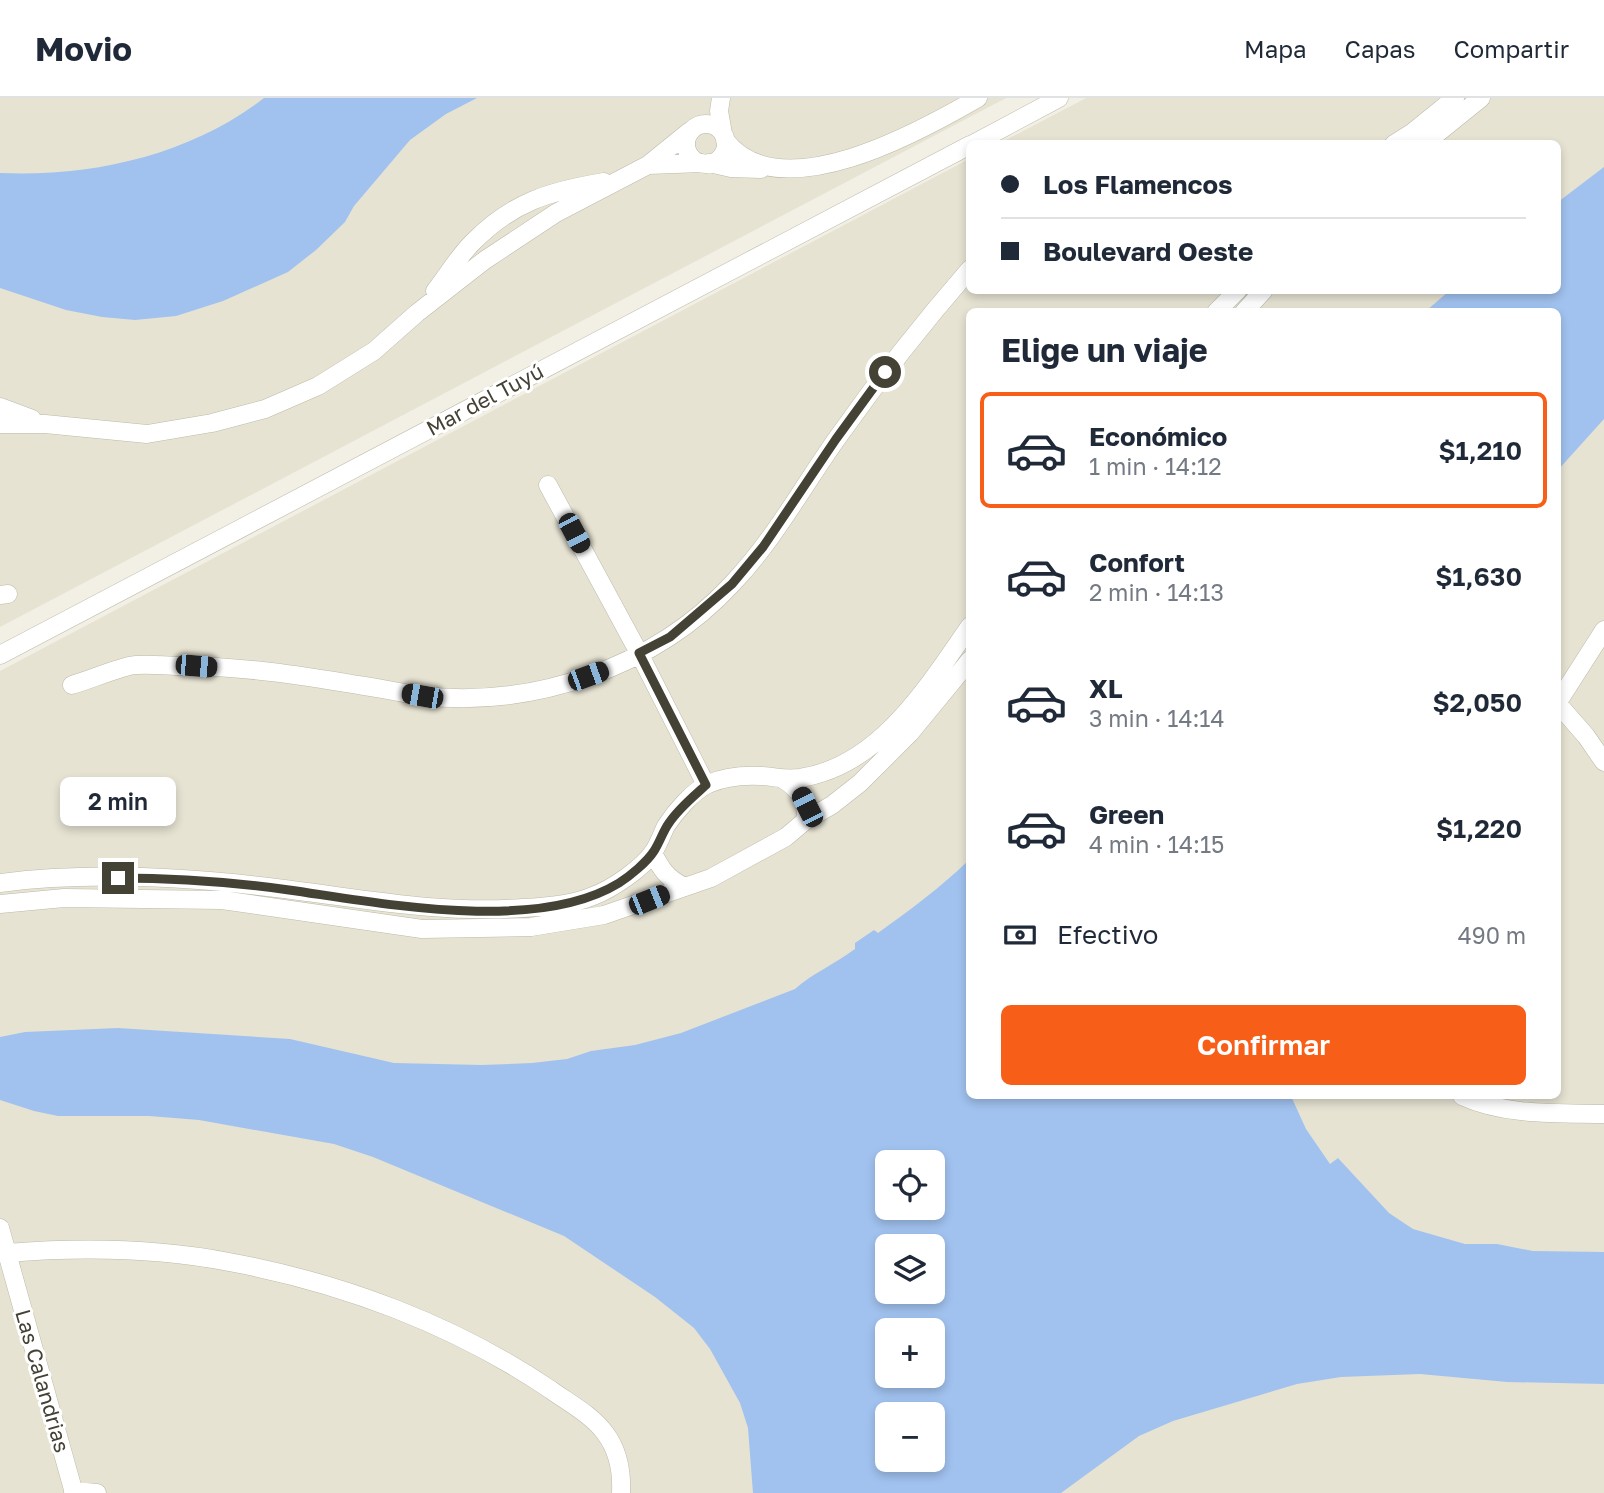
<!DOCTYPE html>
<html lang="es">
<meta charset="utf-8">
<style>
body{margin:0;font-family:"Golos Text",sans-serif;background:#f6f6f7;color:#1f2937;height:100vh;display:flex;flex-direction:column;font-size:26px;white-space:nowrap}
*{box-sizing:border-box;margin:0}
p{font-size:23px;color:#747a83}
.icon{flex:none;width:38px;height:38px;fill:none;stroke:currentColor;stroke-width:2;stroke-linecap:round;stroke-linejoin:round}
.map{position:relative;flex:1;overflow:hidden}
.drawer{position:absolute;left:966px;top:210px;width:595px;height:791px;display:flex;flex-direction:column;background:#fff;border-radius:10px;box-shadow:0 4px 10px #0003}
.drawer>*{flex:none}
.banner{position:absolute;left:966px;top:42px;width:595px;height:154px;border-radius:10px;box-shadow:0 4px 10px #0003;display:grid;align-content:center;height:154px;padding:0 35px;background:#fff}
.fabs{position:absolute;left:875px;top:1052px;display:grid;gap:14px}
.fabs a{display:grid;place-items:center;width:70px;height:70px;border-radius:10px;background:#fff;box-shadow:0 4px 10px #0003;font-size:35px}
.end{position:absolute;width:32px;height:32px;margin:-16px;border:9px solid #444135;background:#fff;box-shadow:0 0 0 4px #fff}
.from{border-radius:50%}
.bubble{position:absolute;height:49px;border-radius:10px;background:#fff;box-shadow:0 4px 10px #0003;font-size:23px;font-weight:600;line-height:49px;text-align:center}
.car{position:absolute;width:21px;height:42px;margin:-21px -10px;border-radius:9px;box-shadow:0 0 5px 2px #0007;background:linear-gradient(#222 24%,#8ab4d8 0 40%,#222 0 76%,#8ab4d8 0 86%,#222 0)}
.banner b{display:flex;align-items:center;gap:24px;height:66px;font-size:26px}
.banner b+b{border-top:2px solid #e0e1e3}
.banner i{width:18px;height:18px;background:#1f2937}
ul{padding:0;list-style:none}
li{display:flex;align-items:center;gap:21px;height:116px;margin:0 14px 10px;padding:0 21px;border:4px solid transparent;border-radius:10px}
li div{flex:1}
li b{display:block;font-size:26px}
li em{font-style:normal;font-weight:600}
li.active{border-color:#f75e17}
li>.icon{width:63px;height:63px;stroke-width:1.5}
h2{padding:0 35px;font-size:32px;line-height:84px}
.pay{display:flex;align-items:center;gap:18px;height:77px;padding:0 35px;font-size:26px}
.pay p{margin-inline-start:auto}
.primary-button{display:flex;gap:14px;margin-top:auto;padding:14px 35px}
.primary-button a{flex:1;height:80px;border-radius:10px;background:#f75e17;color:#fff;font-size:28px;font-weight:600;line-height:80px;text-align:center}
header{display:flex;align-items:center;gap:42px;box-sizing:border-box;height:98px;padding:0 35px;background:#fff;border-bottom:2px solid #e0e1e3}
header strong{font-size:33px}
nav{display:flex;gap:38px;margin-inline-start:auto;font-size:24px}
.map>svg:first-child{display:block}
.residential{fill:#e6e3d3;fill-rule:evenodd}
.water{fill:#a1c2ef;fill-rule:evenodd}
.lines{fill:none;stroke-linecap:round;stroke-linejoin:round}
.minor-casing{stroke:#bdbaa8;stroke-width:19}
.minor{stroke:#fff;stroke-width:18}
.route{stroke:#444135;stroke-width:9}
.labels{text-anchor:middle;stroke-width:6;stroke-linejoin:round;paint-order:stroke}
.street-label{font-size:21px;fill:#444135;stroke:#fff}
</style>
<header>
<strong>Movio</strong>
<nav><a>Mapa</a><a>Capas</a><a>Compartir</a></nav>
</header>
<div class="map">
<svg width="1604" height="1395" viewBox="0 0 1604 1395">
<rect width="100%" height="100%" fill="#f2f0e5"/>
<path class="residential" d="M0 0H1006L0 529Z
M1086 0H1604V1395H0V573L969 61 970 192H1558V46L1000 45ZM970 214H1558V998H970ZM887 1064H933V1110H887ZM887 1148H933V1194H887ZM887 1232H933V1278H887ZM887 1316H933V1362H887Z"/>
<path class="water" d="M264 0H477L446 16 410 42 354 108 345 124 316 152 288 174 223 203 176 218 135 222 102 219 66 212 0 190V75C93 79 190 57 264 0Z
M1604 69V321L1558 372V214L1426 213 1449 193 1558 192V104Z
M969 762 970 998H1291L1306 1031 1330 1066 1338 1060 1389 1115 1413 1131 1465 1146H1497L1533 1153 1604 1154V1286L1507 1284 1420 1276 1341 1279 1297 1286 1173 1323 1139 1338 1061 1395H753L748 1330 740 1305 710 1251 694 1230 655 1199 564 1138 373 1059 334 1046 199 1022 149 1018H58L34 1013 0 1002V939L25 934 118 930 290 941 394 965 482 967 532 965 567 961 591 953 635 947 681 935 795 891C813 875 835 866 855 851V845L874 832 878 835C910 812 941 789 969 762ZM887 1064H933V1110H887ZM887 1148H933V1194H887ZM887 1232H933V1278H887ZM887 1316H933V1362H887Z"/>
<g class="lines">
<g class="minor-casing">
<path id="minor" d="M721 0 719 13 723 36
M686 46a20 20 0 1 1 40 0a20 20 0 1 1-40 0Z
M725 42C779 113 921 33 978 0
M973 46 1059 0
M1394 46 1413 34 1455 0
M1424 46 1481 0
M709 65 731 70 761 71
M648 67 702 65
M435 193C447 178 458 159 472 145 512 104 550 93 604 84
M1216 214 1238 192
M1244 214 1264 192
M0 309 32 321
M0 326H45L147 336 212 325 265 311 318 288 374 253 417 215 485 162 556 115 648 67 690 33
M548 387 639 555 706 687
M0 497 8 496
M0 557 970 47
M72 587C91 581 110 573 129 568 145 565 163 568 179 568 239 568 299 577 358 587 380 590 402 595 423 598 535 610 655 569 732 486 774 442 803 388 838 339 879 281 923 225 970 171
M1558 604 1604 532
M1558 606 1586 638 1604 664
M784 682C800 692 807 703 806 722
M653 755C661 771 667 780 683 788
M0 785C93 773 191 779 284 791 365 801 441 816 523 810 546 809 572 807 593 798 612 791 643 770 654 753 659 745 662 736 666 728 675 714 693 693 708 686 724 679 745 677 762 678 778 679 782 682 800 680 880 668 927 589 970 528
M0 806 64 800 222 802 422 831 531 829 604 817 711 780 786 739 806 722 832 707 860 685 910 635 970 562
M1462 998C1506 1018 1557 1015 1604 1016
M0 1130 74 1395
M7 1155C81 1149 156 1150 229 1164 343 1185 455 1227 551 1292 569 1305 592 1317 605 1335 618 1352 622 1374 621 1395
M73 1393 97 1395"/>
</g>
<use href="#minor" class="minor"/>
</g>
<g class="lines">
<path class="route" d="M118 780C175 780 232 784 289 792 381 805 536 836 619 785 630 778 647 764 654 753 660 744 663 733 669 725 679 710 693 699 706 687L639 555 670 539 732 486 763 449 836 341 885 274"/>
</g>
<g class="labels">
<g class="street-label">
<text transform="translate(485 302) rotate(-28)" y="7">Mar del Tuyú</text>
<text transform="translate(42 1283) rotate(74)" y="7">Las Calandrias</text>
</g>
</g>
</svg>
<div class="fabs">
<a><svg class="icon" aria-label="locate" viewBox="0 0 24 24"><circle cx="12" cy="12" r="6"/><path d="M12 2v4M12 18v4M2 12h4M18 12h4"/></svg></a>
<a><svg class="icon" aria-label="layers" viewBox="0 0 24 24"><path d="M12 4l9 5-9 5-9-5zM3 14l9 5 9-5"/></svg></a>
<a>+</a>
<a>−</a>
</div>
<i class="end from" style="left:885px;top:274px"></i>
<i class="end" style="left:118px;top:780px"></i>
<div class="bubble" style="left:60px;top:679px;width:116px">2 min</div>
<i class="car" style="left:574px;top:435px;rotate:152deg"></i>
<i class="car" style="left:196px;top:568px;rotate:95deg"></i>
<i class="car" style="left:588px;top:578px;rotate:70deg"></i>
<i class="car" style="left:422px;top:598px;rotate:280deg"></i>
<i class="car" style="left:807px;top:709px;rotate:333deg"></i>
<i class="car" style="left:649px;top:802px;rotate:68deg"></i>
<div class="banner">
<b><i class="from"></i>Los Flamencos</b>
<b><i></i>Boulevard Oeste</b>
</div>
<section class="drawer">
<h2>Elige un viaje</h2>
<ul>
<li class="active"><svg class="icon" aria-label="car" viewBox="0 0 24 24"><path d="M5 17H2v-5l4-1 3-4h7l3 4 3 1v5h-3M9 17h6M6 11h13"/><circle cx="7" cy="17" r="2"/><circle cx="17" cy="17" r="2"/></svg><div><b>Económico</b><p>1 min · 14:12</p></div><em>$1,210</em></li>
<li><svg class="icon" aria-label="car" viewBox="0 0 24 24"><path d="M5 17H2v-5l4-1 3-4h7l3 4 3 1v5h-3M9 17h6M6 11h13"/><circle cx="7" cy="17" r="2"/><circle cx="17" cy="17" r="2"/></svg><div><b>Confort</b><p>2 min · 14:13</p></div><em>$1,630</em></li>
<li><svg class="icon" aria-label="car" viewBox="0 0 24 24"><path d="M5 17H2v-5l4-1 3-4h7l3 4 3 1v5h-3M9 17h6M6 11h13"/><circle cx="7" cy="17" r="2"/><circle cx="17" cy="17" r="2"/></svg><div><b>XL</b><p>3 min · 14:14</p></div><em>$2,050</em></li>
<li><svg class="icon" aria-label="car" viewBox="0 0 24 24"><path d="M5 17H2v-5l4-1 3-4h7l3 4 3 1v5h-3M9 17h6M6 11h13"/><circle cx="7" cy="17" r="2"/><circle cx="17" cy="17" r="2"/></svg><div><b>Green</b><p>4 min · 14:15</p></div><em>$1,220</em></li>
</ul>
<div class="pay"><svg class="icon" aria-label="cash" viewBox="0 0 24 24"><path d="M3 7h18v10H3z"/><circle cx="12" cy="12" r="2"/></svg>Efectivo<p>490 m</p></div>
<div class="primary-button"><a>Confirmar</a></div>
</section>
</div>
